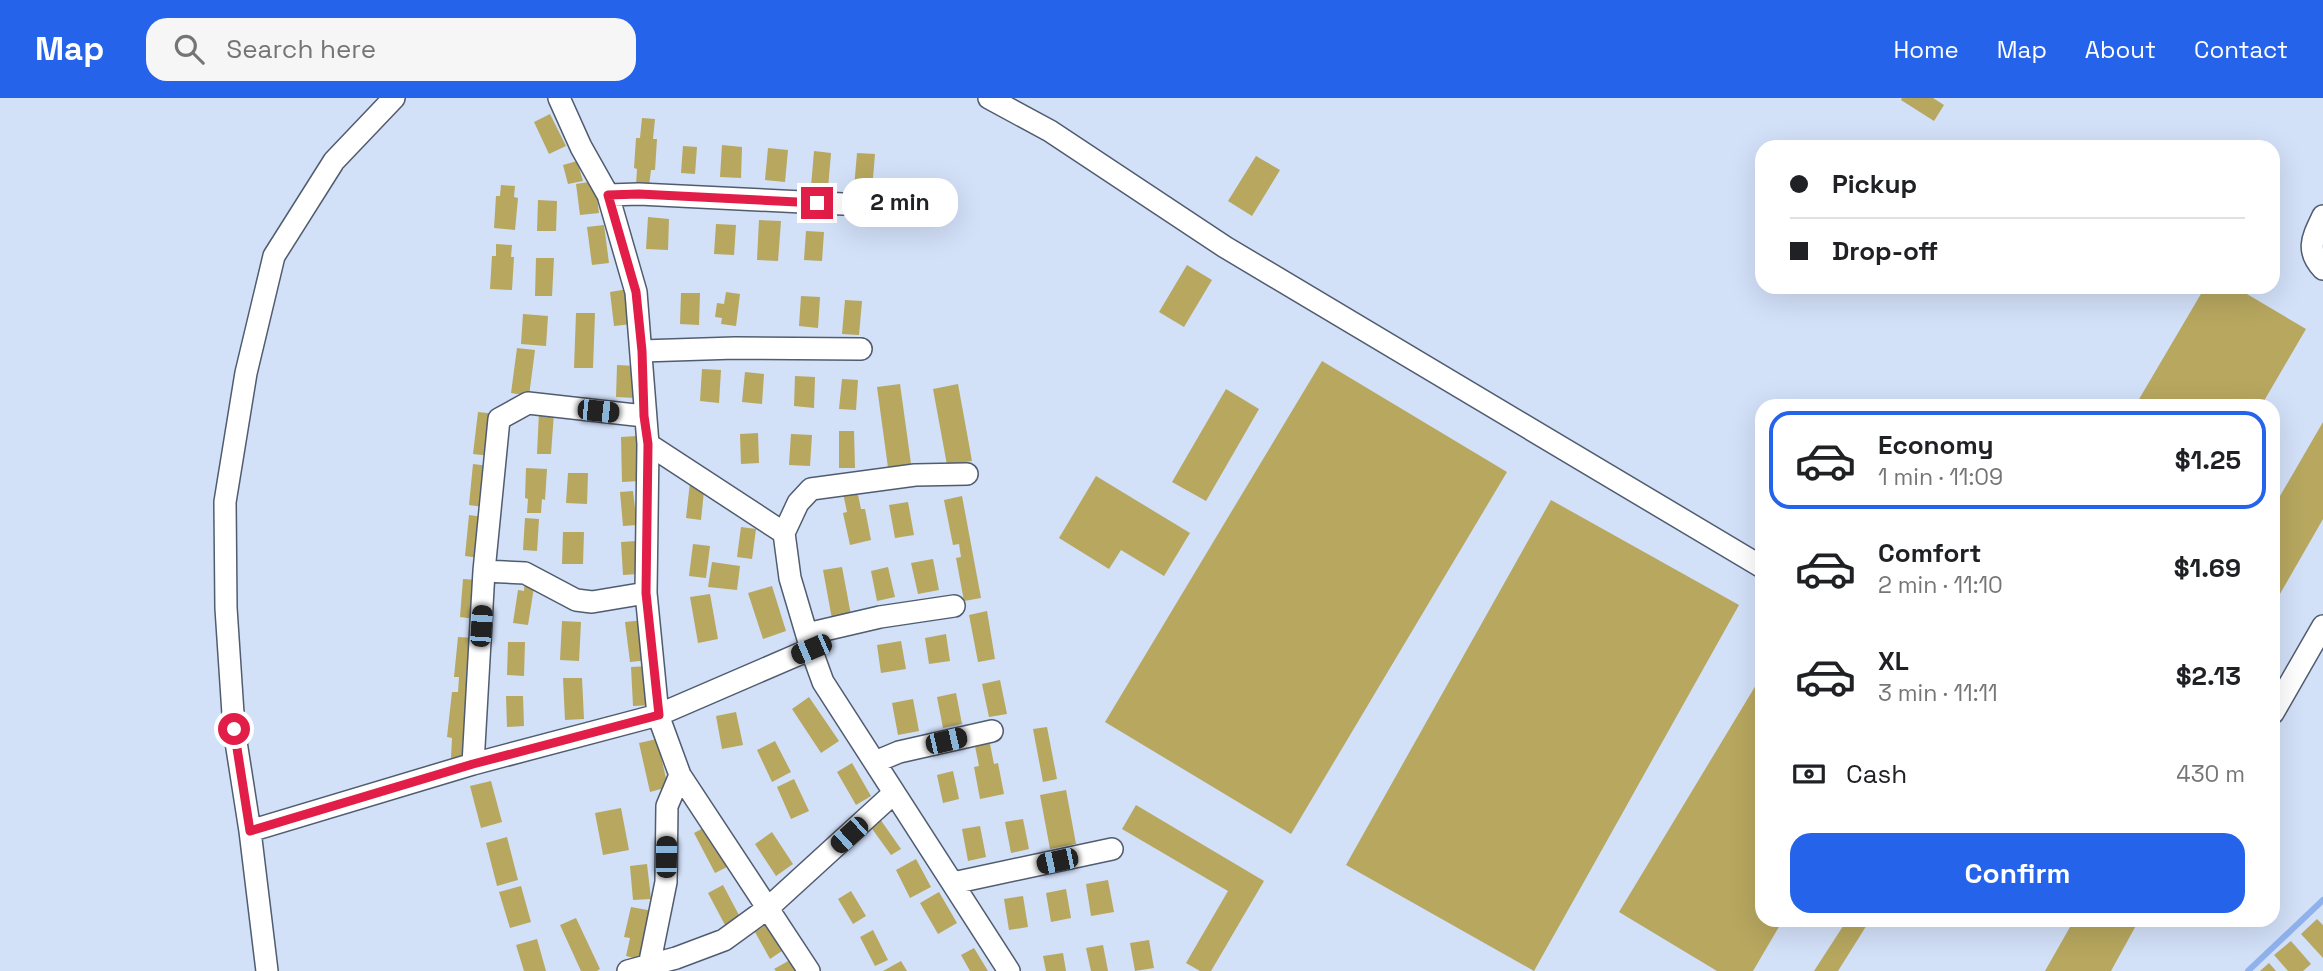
<!DOCTYPE html>
<meta charset="utf-8">
<style>
body{margin:0;font-family:"Space Grotesk",sans-serif;background:#f6f6f6;color:#202124;height:100vh;display:flex;flex-direction:column;font-size:26px;white-space:nowrap}
*{box-sizing:border-box;margin:0}
p{font-size:23px;color:#757577}
.icon{flex:none;width:38px;height:38px;fill:none;stroke:currentColor;stroke-width:2;stroke-linecap:round;stroke-linejoin:round}
.map{position:relative;flex:1;overflow:hidden}
.side{position:absolute;left:1755px;top:301px;width:525px;height:528px;display:flex;flex-direction:column;background:#fff;border-radius:21px;box-shadow:0 7px 28px #0002}
.side>*{flex:none}
.top-card{position:absolute;left:1755px;top:42px;width:525px;height:154px;border-radius:21px;box-shadow:0 7px 28px #0002;display:grid;align-content:center;height:154px;padding:0 35px;background:#fff}
.end{position:absolute;width:32px;height:32px;margin:-16px;border:9px solid #e11d48;background:#fff;box-shadow:0 0 0 4px #fff}
.from{border-radius:50%}
.bubble{position:absolute;height:49px;border-radius:21px;background:#fff;box-shadow:0 7px 28px #0002;font-size:23px;font-weight:800;line-height:49px;text-align:center}
.car{position:absolute;width:21px;height:42px;margin:-21px -10px;border-radius:9px;box-shadow:0 0 5px 2px #0007;background:linear-gradient(#222 24%,#8ab4d8 0 40%,#222 0 76%,#8ab4d8 0 86%,#222 0)}
.top-card b{display:flex;align-items:center;gap:24px;height:66px;font-size:26px}
.top-card b+b{border-top:2px solid #e0e0e0}
.top-card i{width:18px;height:18px;background:#202124}
ul{padding:12px 0 0;list-style:none}
li{display:flex;align-items:center;gap:21px;height:98px;margin:0 14px 10px;padding:0 21px;border:4px solid transparent;border-radius:21px}
li div{flex:1}
li b{display:block;font-size:26px}
li em{font-style:normal;font-weight:800}
li.on{border-color:#2563eb}
li>.icon{width:63px;height:63px;stroke-width:1.5}
.pay{display:flex;align-items:center;gap:18px;height:77px;padding:0 35px;font-size:26px}
.pay p{margin-inline-start:auto}
.primary-button{display:flex;gap:14px;margin-top:auto;padding:14px 35px}
.primary-button a{flex:1;height:80px;border-radius:21px;background:#2563eb;color:#fff;font-size:28px;font-weight:800;line-height:80px;text-align:center}
header{display:flex;align-items:center;gap:42px;box-sizing:border-box;height:98px;padding:0 35px;background:#2563eb;color:#fff}
header strong{font-size:33px}
nav{display:flex;gap:38px;margin-inline-start:auto;font-size:24px}
.search{width:490px;height:63px;background:#f6f6f6;display:flex;align-items:center;gap:18px;box-sizing:border-box;padding:0 24px;border-radius:21px;color:#757577;font-size:26px}
.map>svg:first-child{display:block}
.lines{fill:none;stroke-linecap:round;stroke-linejoin:round}
.stream{stroke:#8fb2ed;stroke-width:6}
.building{fill:#b7a75f}
.street-casing{stroke:#505c6f;stroke-width:24}
.street{stroke:#fff;stroke-width:21}
.route{stroke:#e11d48;stroke-width:9}
</style>
<header>
<strong>Map</strong>
<div class="search"><svg class="icon" aria-label="search" viewBox="0 0 24 24"><circle cx="10" cy="10" r="6"/><path d="M15 15l6 6"/></svg>Search here</div>
<nav><a>Home</a><a>Map</a><a>About</a><a>Contact</a></nav>
</header>
<div class="map">
<svg width="2323" height="873" viewBox="0 0 2323 873">
<rect width="100%" height="100%" fill="#d2e0f8"/>
<g class="lines">
<path class="stream" d="M2248 873 2323 802"/>
</g>
<path class="building" d="M1902 0H1933L1944 7 1934 23 1901 2Z
M550 16 566 48 549 56 534 24Z
M642 20 655 21 653 41H657L655 72H651L649 88 636 87 637 71 634 70 636 40H640Z
M722 47 742 49 741 80 720 79Z
M683 48 697 49 695 76 681 75Z
M768 50 788 52 785 84 765 82Z
M814 53 831 55 828 90 811 89Z
M857 55 875 56 872 92 854 90Z
M1256 58 1280 72 1252 118 1228 103Z
M577 63 583 83 568 86 563 67Z
M595 83 599 115 580 117 576 86Z
M501 87 515 88 514 99 518 100 515 132 494 130 496 98H500Z
M538 102 557 103 556 133H537Z
M648 119 669 121 668 152 646 151Z
M759 122 781 123 778 163 757 162Z
M716 126 736 127 734 157 714 156Z
M604 127 609 165 592 167 587 129Z
M806 133 824 134 822 163 804 162Z
M496 146 512 147 511 159H514L512 192 490 191 492 158H496Z
M536 160H554L552 198H535Z
M1187 167 1212 182 1184 229 1159 214Z
M2205 189H2235L2306 231 2261 308H2135Z
M628 191 632 226 614 228 610 194Z
M726 194 740 196 736 228 721 226 722 220 715 219 717 205 724 206Z
M681 195H700L699 227 680 226Z
M801 198 820 199 818 230 799 228Z
M845 202 862 203 859 237 842 236Z
M576 215H595L593 270H574Z
M523 216 548 218 546 248 521 246Z
M517 250 535 252 529 298 511 295Z
M1322 263 1507 374 1291 736 1105 624Z
M617 267 637 268 635 300 616 299Z
M702 271 721 272 719 305 700 303Z
M745 274 764 276 762 306 742 304Z
M795 278 815 279 814 310 794 308Z
M842 281 858 282 856 312 839 311Z
M900 286 912 373 889 377 877 289Z
M958 286 972 363 947 367 933 291Z
M1226 291 1259 311 1206 403 1172 384Z
M478 314 496 316 491 358 473 356Z
M539 314 554 315 551 356H537Z
M2323 324V421L2273 508V410Z
M839 333H854L855 370H839Z
M758 335 759 365 741 366 740 336Z
M791 336 812 337 810 368 789 367Z
M637 338 639 383 622 384 621 339Z
M473 366 489 368 484 409 469 407Z
M526 370 547 371 545 402 542 401 541 415H527L528 401 525 400Z
M568 375H588L587 406 566 405Z
M1096 378 1190 435 1164 478 1121 452 1109 471 1059 440Z
M690 384 704 393 701 422 686 420Z
M857 392 861 411H865L871 442 850 447 843 415 847 414 843 395Z
M633 393 637 427 623 428 620 394Z
M962 398 981 500 964 503 956 460 961 459 959 446 953 447 944 402Z
M1551 402 1739 507 1534 873 1346 767Z
M908 404 914 437 895 440 889 407Z
M469 417 484 419 480 460 465 458Z
M525 420 539 421 537 453 523 452Z
M741 429 756 431 752 461 737 459Z
M563 434H584L583 466H562Z
M636 443 638 476 623 477 621 444Z
M693 446 710 448 706 480 689 478Z
M933 461 939 492 918 496 911 465Z
M712 464 740 468 737 492 708 489Z
M842 469 851 517 832 521 823 472Z
M888 469 895 499 877 503 871 473Z
M463 481 478 482 475 521 460 519Z
M525 482 535 483 528 527 513 525 518 492 524 493Z
M772 488 786 533 763 541 748 495Z
M710 496 718 541 698 545 690 499Z
M987 513 995 561 978 564 969 517Z
M644 522 649 562 630 564 625 524Z
M562 523 581 524 579 563 560 562Z
M946 536 950 563 929 566 925 540Z
M458 539 475 540 468 656 451 660 452 640 447 639 452 594H458L459 579H454Z
M901 543 906 571 881 575 877 547Z
M508 544H525L524 578 507 577Z
M649 568 652 607 633 608 631 569Z
M1762 577V822H1783L1753 873H1717L1619 814Z
M563 580H582L584 621 565 622Z
M1000 582 1007 616 989 619 982 586Z
M956 595 962 626 943 630 937 599Z
M506 598H523L524 628 507 629Z
M809 599 839 643 821 655 792 611Z
M913 601 919 633 898 637 892 605Z
M736 614 743 647 722 651 716 618Z
M1047 629 1057 681 1043 684 1033 631Z
M657 641 668 689 650 694 639 645Z
M989 641 994 666 998 665 1004 696 980 701 974 669 979 668 974 643Z
M775 643 791 674 772 684 757 652Z
M852 665 871 698 856 707 837 674Z
M953 673 959 701 943 705 937 677Z
M794 681 809 713 791 721 777 689Z
M491 683 502 724 481 730 470 688Z
M1066 692 1076 746 1050 751 1040 697Z
M1136 707 1264 783 1211 873H1200L1186 865 1228 793 1122 731Z
M621 710 629 752 603 757 595 715Z
M880 721 901 751 891 757 870 728Z
M1023 721 1029 751 1011 755 1005 724Z
M709 727 731 767 715 775 694 735Z
M980 728 986 759 968 763 962 731Z
M772 734 793 766 776 778 755 746Z
M507 739 518 782 497 788 486 745Z
M916 761 931 789 910 800 896 772Z
M647 766 651 801 633 802 630 768Z
M1108 782 1114 814 1091 818 1086 786Z
M723 787 740 819 725 827 708 795Z
M521 788 531 824 510 830 499 794Z
M1066 791 1071 820 1051 824 1046 795Z
M851 793 866 818 853 826 838 801Z
M939 794 957 825 938 836 920 805Z
M1023 798 1028 829 1009 832 1004 801Z
M631 809 653 813 643 862 626 858 630 840 624 839Z
M576 820 600 871 597 873H581L560 827Z
M2317 821 2323 827V860L2301 836Z
M1847 822H1870L1838 873H1814Z
M2074 822H2139L2111 873H2045Z
M767 826 782 853 770 861 755 834Z
M873 832 888 862 875 868 860 839Z
M537 841 546 873H524L516 847Z
M1149 842 1154 870 1135 873 1130 845Z
M2291 843 2311 866 2303 873H2288L2274 857Z
M1103 847 1108 873H1091L1086 850Z
M974 850 988 873H970L961 857Z
M1063 855 1066 873H1046L1043 858Z
M790 862 796 873H776L774 871Z
M901 863 907 873H883Z
M2269 865 2276 873H2260Z"/>
<g class="lines">
<g class="street-casing">
<path id="street" d="M559 0 581 49 608 97 636 194 648 346 646 495 658 617 680 677 809 873
M989 0 1050 33 1225 149 1762 469
M608 97 639 96 843 106
M2323 118C2313 139 2305 152 2323 171
M642 253 735 250 861 251
M648 346 784 435
M484 473 525 475 576 502 592 504 646 495
M807 536 880 519 954 508
M811 551 790 480 784 435 798 405 811 391 915 377 967 376
M2273 615 2323 528
M875 664 899 654 992 633
M473 666 484 473 499 321 528 305 644 318
M250 733 473 666 658 617 811 551 823 584 1009 873
M953 785 1112 751
M267 873 250 733 234 631 226 510 225 404 246 275 274 158 334 63 394 0
M628 873 676 860 724 842 768 810 894 695
M648 873 666 784 667 708 680 677"/>
</g>
<use href="#street" class="street"/>
</g>
<g class="lines">
<path class="route" d="M234 631 250 733 473 666 659 617 646 495 648 346 644 318 642 253 636 194 608 97 639 96 817 105"/>
</g>
</svg>
<i class="end from" style="left:234px;top:631px"></i>
<i class="end" style="left:817px;top:105px"></i>
<div class="bubble" style="left:842px;top:80px;width:116px">2 min</div>
<i class="car" style="left:598px;top:313px;rotate:96deg"></i>
<i class="car" style="left:481px;top:528px;rotate:4deg"></i>
<i class="car" style="left:811px;top:551px;rotate:247deg"></i>
<i class="car" style="left:946px;top:643px;rotate:77deg"></i>
<i class="car" style="left:849px;top:737px;rotate:228deg"></i>
<i class="car" style="left:666px;top:759px;rotate:1deg"></i>
<i class="car" style="left:1057px;top:763px;rotate:258deg"></i>
<div class="top-card">
<b><i class="from"></i>Pickup</b>
<b><i></i>Drop-off</b>
</div>
<section class="side">
<ul>
<li class="on"><svg class="icon" aria-label="car" viewBox="0 0 24 24"><path d="M5 17H2v-5l4-1 3-4h7l3 4 3 1v5h-3M9 17h6M6 11h13"/><circle cx="7" cy="17" r="2"/><circle cx="17" cy="17" r="2"/></svg><div><b>Economy</b><p>1 min · 11:09</p></div><em>$1.25</em></li>
<li><svg class="icon" aria-label="car" viewBox="0 0 24 24"><path d="M5 17H2v-5l4-1 3-4h7l3 4 3 1v5h-3M9 17h6M6 11h13"/><circle cx="7" cy="17" r="2"/><circle cx="17" cy="17" r="2"/></svg><div><b>Comfort</b><p>2 min · 11:10</p></div><em>$1.69</em></li>
<li><svg class="icon" aria-label="car" viewBox="0 0 24 24"><path d="M5 17H2v-5l4-1 3-4h7l3 4 3 1v5h-3M9 17h6M6 11h13"/><circle cx="7" cy="17" r="2"/><circle cx="17" cy="17" r="2"/></svg><div><b>XL</b><p>3 min · 11:11</p></div><em>$2.13</em></li>
</ul>
<div class="pay"><svg class="icon" aria-label="cash" viewBox="0 0 24 24"><path d="M3 7h18v10H3z"/><circle cx="12" cy="12" r="2"/></svg>Cash<p>430 m</p></div>
<div class="primary-button"><a>Confirm</a></div>
</section>
</div>
